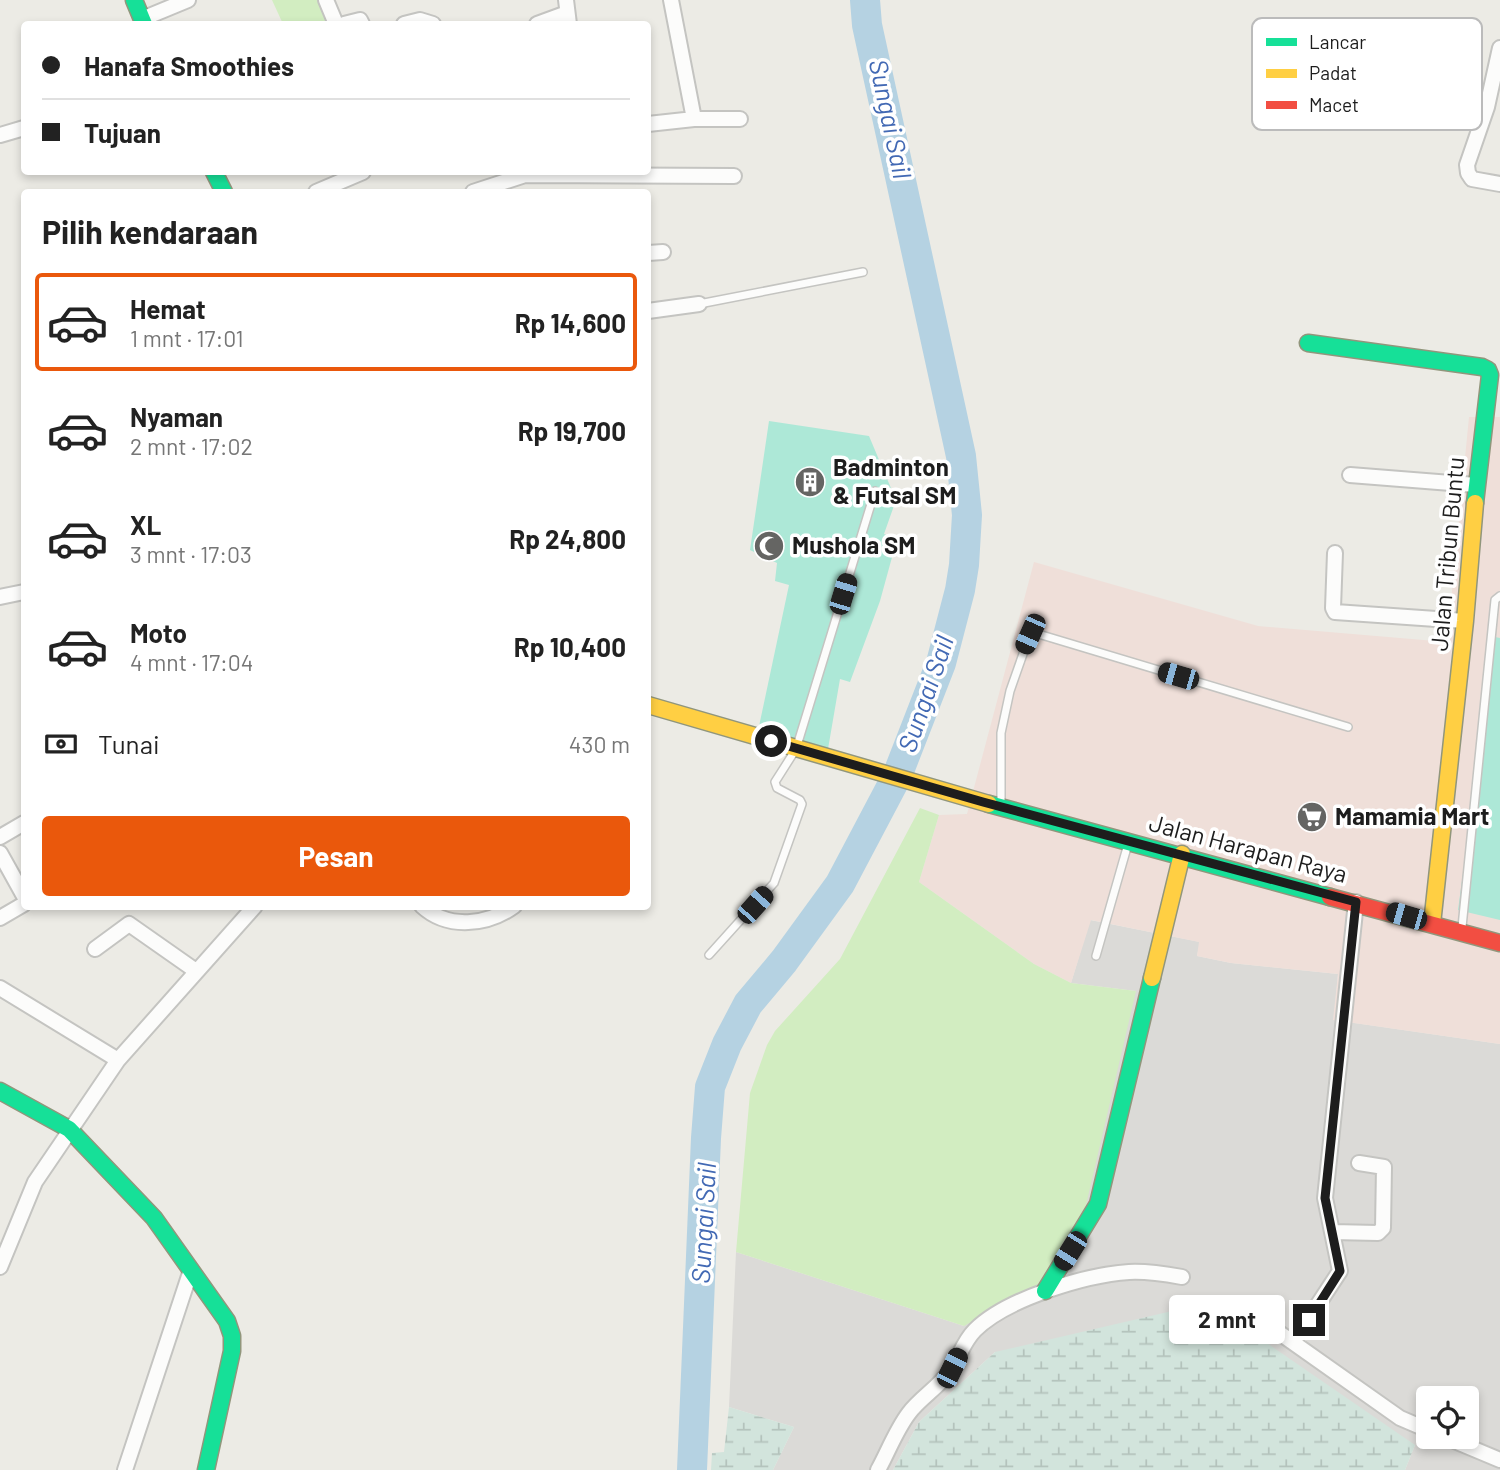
<!DOCTYPE html>
<html lang="id">
<meta charset="utf-8">
<style>
body{margin:0;font-family:Barlow,sans-serif;background:#f2f2f2;color:#222;height:100vh;display:flex;flex-direction:column;font-size:26px;white-space:nowrap}
*{box-sizing:border-box;margin:0}
p{font-size:23px;color:#767676}
.icon{flex:none;width:38px;height:38px;fill:none;stroke:currentColor;stroke-width:2;stroke-linecap:round;stroke-linejoin:round}
.map{position:relative;flex:1;overflow:hidden}
.details{position:absolute;left:21px;top:189px;width:630px;height:721px;display:flex;flex-direction:column;background:#fff;border-radius:7px;box-shadow:0 4px 10px #0003}
.details>*{flex:none}
.hud{position:absolute;left:21px;top:21px;width:630px;height:154px;border-radius:7px;box-shadow:0 4px 10px #0003;display:grid;align-content:center;height:154px;padding:0 21px;background:#fff}
.controls{position:absolute;left:1416px;top:1386px;display:grid;gap:14px}
.controls a{display:grid;place-items:center;width:63px;height:63px;border-radius:7px;background:#fff;box-shadow:0 4px 10px #0003;font-size:35px}
.end{position:absolute;width:32px;height:32px;margin:-16px;border:9px solid #1d1d1d;background:#fff;box-shadow:0 0 0 4px #fff}
.from{border-radius:50%}
.bubble{position:absolute;height:49px;border-radius:7px;background:#fff;box-shadow:0 4px 10px #0003;font-size:23px;font-weight:700;line-height:49px;text-align:center}
.car{position:absolute;width:21px;height:42px;margin:-21px -10px;border-radius:9px;box-shadow:0 0 5px 2px #0007;background:linear-gradient(#222 24%,#8ab4d8 0 40%,#222 0 76%,#8ab4d8 0 86%,#222 0)}
.hud b{display:flex;align-items:center;gap:24px;height:66px;font-size:26px}
.hud b+b{border-top:2px solid #e0e0e0}
.hud i{width:18px;height:18px;background:#222}
ul{padding:0;list-style:none}
li{display:flex;align-items:center;gap:21px;height:98px;margin:0 14px 10px;padding:0 7px;border:4px solid transparent;border-radius:7px}
li div{flex:1}
li b{display:block;font-size:26px}
li em{font-style:normal;font-weight:700}
li.selected{border-color:#ea580c}
li>.icon{width:63px;height:63px;stroke-width:1.5}
h2{padding:0 21px;font-size:32px;line-height:84px}
.pay{display:flex;align-items:center;gap:18px;height:77px;padding:0 21px;font-size:26px}
.pay p{margin-inline-start:auto}
.button{display:flex;gap:14px;margin-top:auto;padding:14px 21px}
.button a{flex:1;height:80px;border-radius:7px;background:#ea580c;color:#fff;font-size:28px;font-weight:700;line-height:80px;text-align:center}
.map>svg:first-child{display:block}
.residential{fill:#dbdad7;fill-rule:evenodd}
.commercial{fill:#efdfd9}
.grass{fill:#d2edc1}
.wetland{fill:url(#wetland-marsh)}
.pitch{fill:#ade8d7}
.lines{fill:none;stroke-linecap:round;stroke-linejoin:round}
.river{stroke:#b5d2e2;stroke-width:30}
.lane-casing{stroke:#c4c4c1;stroke-width:10}
.street-casing{stroke:#c4c4c1;stroke-width:18}
.fast-casing{stroke:#91967c;stroke-width:19}
.slow-casing{stroke:#91967c;stroke-width:19}
.jam-casing{stroke:#91967c;stroke-width:19}
.lane{stroke:#fcfcfb;stroke-width:7}
.street{stroke:#fcfcfb;stroke-width:14}
.fast{stroke:#16e098;stroke-width:16}
.slow{stroke:#ffcf43;stroke-width:16}
.jam{stroke:#f24e42;stroke-width:16}
.route{stroke:#1d1d1d;stroke-width:9}
.labels{text-anchor:middle;stroke-width:7;stroke-linejoin:round;paint-order:stroke}
.poi-label{font-size:24px;font-weight:bold;fill:#1d1d1d;stroke:#fff;text-anchor:start}
.street-label{font-size:24px;fill:#1d1d1d;stroke:#fff}
.water-label{font-size:26px;font-style:italic;fill:#4269b4;stroke:#fff}
.key{fill:#fff;stroke:#bbb;stroke-width:2}
.key-label{font-size:19px;fill:#1d1d1d}
</style>
<div class="map">
<svg width="1500" height="1470" viewBox="0 0 1500 1470">
<defs>
<pattern id="wetland-marsh" width="20" height="14" patternUnits="userSpaceOnUse" patternTransform="scale(1.75)"><rect width="20" height="14" fill="#d2e4dc"/><path d="M1 5h8M5 5V1M11 12h8M15 12V8" fill="none" stroke="#b4c3bc"/></pattern>
</defs>
<rect width="100%" height="100%" fill="#ecebe5"/>
<path class="residential" d="M1090 920 1200 942 1197 956 1231 963 1338 974 1334 1020 1500 1044V1470H1405L1415 1445 995 1352 919 1422 893 1470H773L794 1427 729 1407 736 1252 964 1326 1136 991 1071 983ZM1428 1398H1466V1437H1428Z"/>
<path class="commercial" d="M1469 417H1500V1044L1333 1020 1338 974 1231 963 1197 956 1199 942 1091 920 1071 983 1034 964 919 882 939 815 967 814 1034 562 1258 626 1447 642Z"/>
<path class="grass" d="M272 0H318L328 23 283 24Z
M920 808 939 815 919 882 1034 964 1071 983 1136 991 1086 1205 1038 1284 964 1326 736 1252 750 1093 767 1045 775 1031 840 959Z"/>
<path class="wetland" d="M1185 1308 1245 1328 1415 1445 1405 1470H893L919 1422 995 1352Z
M729 1407 794 1427 773 1470H711L712 1453 724 1452Z"/>
<path class="pitch" d="M769 421 869 436 896 500 884 534 897 539 880 601 850 682 840 679 828 749 758 731 789 585 775 581 777 563 750 550Z
M1495 637 1500 638V920L1458 910Z"/>
<g class="lines">
<path class="river" d="M692 1470 706 1138 710 1087 727 1044 748 1004 784 961 840 884 897 776 941 663 960 590 964 565 967 515 961 456 867 25 865 0"/>
<g class="lane-casing">
<path id="lane" d="M699 304 863 272
M1001 802V733L1010 691 1030 634 1035 633 1348 727
M1462 927 1495 600 1500 596
M709 955 774 883 802 804 800 800 777 788 775 782 796 749 875 491
M1096 956 1128 844"/>
</g>
<g class="street-casing">
<path id="street" d="M326 0 336 24
M566 0 569 24
M671 0 694 119
M142 19 188 0
M344 24 360 20 362 24
M404 24 420 20 433 24
M537 24 567 13
M1500 48 1487 107 1467 165 1468 173 1472 179 1500 184
M648 124 694 119H740
M0 135 24 128
M316 192 363 172
M473 192 525 175 734 176
M648 253 663 252
M648 311 699 304
M1350 475 1476 485
M1335 553 1333 608 1335 612 1465 621
M0 597 24 592
M0 837 24 823
M0 853 24 896
M422 906C448 930 488 925 514 906
M0 918 24 904
M95 949 129 924 196 971
M0 988 118 1060
M1332 1232 1378 1233 1383 1228 1384 1167 1359 1163
M0 1267 35 1182 118 1060 255 906
M1247 1310 1400 1418 1428 1430
M1294 1341 1340 1271 1325 1198 1356 902
M1445 1437 1500 1460
M125 1470 191 1270
M878 1470C888 1452 896 1430 909 1413 920 1398 939 1387 950 1371 959 1358 963 1342 975 1330 1006 1299 1085 1275 1129 1272 1146 1271 1165 1274 1182 1277"/>
</g>
<g class="fast-casing">
<path id="fast" d="M134 0 144 24
M214 172 224 192
M1308 343 1482 367 1488 370 1490 375 1475 503
M989 804 1330 897
M0 1091 69 1129 154 1218 227 1321 232 1336V1351L206 1470
M1045 1291 1098 1204 1152 978"/>
</g>
<g class="slow-casing">
<path id="slow" d="M648 705 989 804
M1432 924 1465 621 1475 503
M1152 978 1182 854"/>
</g>
<g class="jam-casing">
<path id="jam" d="M1330 897 1500 943"/>
</g>
<use href="#lane" class="lane"/>
<use href="#street" class="street"/>
<use href="#fast" class="fast"/>
<use href="#slow" class="slow"/>
<use href="#jam" class="jam"/>
</g>
<g class="lines">
<path class="route" d="M771 741 983 802 1356 902 1325 1198 1340 1271 1309 1320"/>
</g>
<defs>
<g id="building-disc" transform="scale(1.575)"><circle r="9.5" fill="#656563" stroke="#fff"/><path d="M-4-6H4V6H1V3H-1V6H-4ZM-2.5-4.3h1.7v1.8h-1.7ZM.8-4.3h1.7v1.8H.8ZM-2.5-1h1.7V.8h-1.7ZM.8-1h1.7V.8H.8Z" fill="#fff"/></g>
<g id="mosque-disc" transform="scale(1.575)"><circle r="9.5" fill="#656563" stroke="#fff"/><path d="M3.5-4.9A6 6 0 1 0 3.5 4.9A5 5 0 1 1 3.5-4.9Z" fill="#fff"/></g>
<g id="supermarket-disc" transform="scale(1.575)"><circle r="9.5" fill="#656563" stroke="#fff"/><path d="M-6-5.5h2.5l.6 2H6L4.5 2H-2.5L-4.4-4H-6ZM-1.5 3.2a1.3 1.3 0 1 0 .1 0ZM3 3.2a1.3 1.3 0 1 0 .1 0Z" fill="#fff"/></g>
</defs>
<g fill-rule="evenodd">
<use href="#building-disc" x="810" y="482"/>
<use href="#mosque-disc" x="769" y="546"/>
<use href="#supermarket-disc" x="1312" y="817"/>
</g>
<g class="labels">
<g class="poi-label">
<text x="833" y="476">Badminton<tspan x="833" dy="28">&amp; Futsal SM</tspan></text>
<text x="792" y="554">Mushola SM</text>
<text x="1335" y="825">Mamamia Mart</text>
</g>
<g class="street-label">
<text transform="translate(1448 554) rotate(-85)" y="8">Jalan Tribun Buntu</text>
<text transform="translate(1248 849) rotate(15)" y="8">Jalan Harapan Raya</text>
</g>
<g class="water-label">
<text transform="translate(890 119) rotate(78)" y="9">Sungai Sail</text>
<text transform="translate(926 694) rotate(-71)" y="9">Sungai Sail</text>
<text transform="translate(704 1223) rotate(-87)" y="9">Sungai Sail</text>
</g>
</g>
<rect x="1252" y="18" width="230" height="112" rx="10" class="key"/>
<rect x="1266" y="38" width="31" height="8" fill="#16e098"/>
<rect x="1266" y="69" width="31" height="9" fill="#ffcf43"/>
<rect x="1266" y="101" width="31" height="8" fill="#f24e42"/>
<g class="key-label">
<text x="1309" y="49">Lancar</text>
<text x="1309" y="80">Padat</text>
<text x="1309" y="112">Macet</text>
</g>
</svg>
<div class="controls">
<a><svg class="icon" aria-label="locate" viewBox="0 0 24 24"><circle cx="12" cy="12" r="6"/><path d="M12 2v4M12 18v4M2 12h4M18 12h4"/></svg></a>
</div>
<i class="end from" style="left:771px;top:741px"></i>
<i class="end" style="left:1309px;top:1320px"></i>
<div class="bubble" style="left:1169px;top:1295px;width:116px">2 mnt</div>
<i class="car" style="left:843px;top:594px;rotate:17deg"></i>
<i class="car" style="left:1030px;top:634px;rotate:204deg"></i>
<i class="car" style="left:1178px;top:676px;rotate:286deg"></i>
<i class="car" style="left:755px;top:905px;rotate:42deg"></i>
<i class="car" style="left:1406px;top:916px;rotate:286deg"></i>
<i class="car" style="left:1070px;top:1251px;rotate:212deg"></i>
<i class="car" style="left:952px;top:1368px;rotate:26deg"></i>
<div class="hud">
<b><i class="from"></i>Hanafa Smoothies</b>
<b><i></i>Tujuan</b>
</div>
<section class="details">
<h2>Pilih kendaraan</h2>
<ul>
<li class="selected"><svg class="icon" aria-label="car" viewBox="0 0 24 24"><path d="M5 17H2v-5l4-1 3-4h7l3 4 3 1v5h-3M9 17h6M6 11h13"/><circle cx="7" cy="17" r="2"/><circle cx="17" cy="17" r="2"/></svg><div><b>Hemat</b><p>1 mnt · 17:01</p></div><em>Rp 14,600</em></li>
<li><svg class="icon" aria-label="car" viewBox="0 0 24 24"><path d="M5 17H2v-5l4-1 3-4h7l3 4 3 1v5h-3M9 17h6M6 11h13"/><circle cx="7" cy="17" r="2"/><circle cx="17" cy="17" r="2"/></svg><div><b>Nyaman</b><p>2 mnt · 17:02</p></div><em>Rp 19,700</em></li>
<li><svg class="icon" aria-label="car" viewBox="0 0 24 24"><path d="M5 17H2v-5l4-1 3-4h7l3 4 3 1v5h-3M9 17h6M6 11h13"/><circle cx="7" cy="17" r="2"/><circle cx="17" cy="17" r="2"/></svg><div><b>XL</b><p>3 mnt · 17:03</p></div><em>Rp 24,800</em></li>
<li><svg class="icon" aria-label="car" viewBox="0 0 24 24"><path d="M5 17H2v-5l4-1 3-4h7l3 4 3 1v5h-3M9 17h6M6 11h13"/><circle cx="7" cy="17" r="2"/><circle cx="17" cy="17" r="2"/></svg><div><b>Moto</b><p>4 mnt · 17:04</p></div><em>Rp 10,400</em></li>
</ul>
<div class="pay"><svg class="icon" aria-label="cash" viewBox="0 0 24 24"><path d="M3 7h18v10H3z"/><circle cx="12" cy="12" r="2"/></svg>Tunai<p>430 m</p></div>
<div class="button"><a>Pesan</a></div>
</section>
</div>
